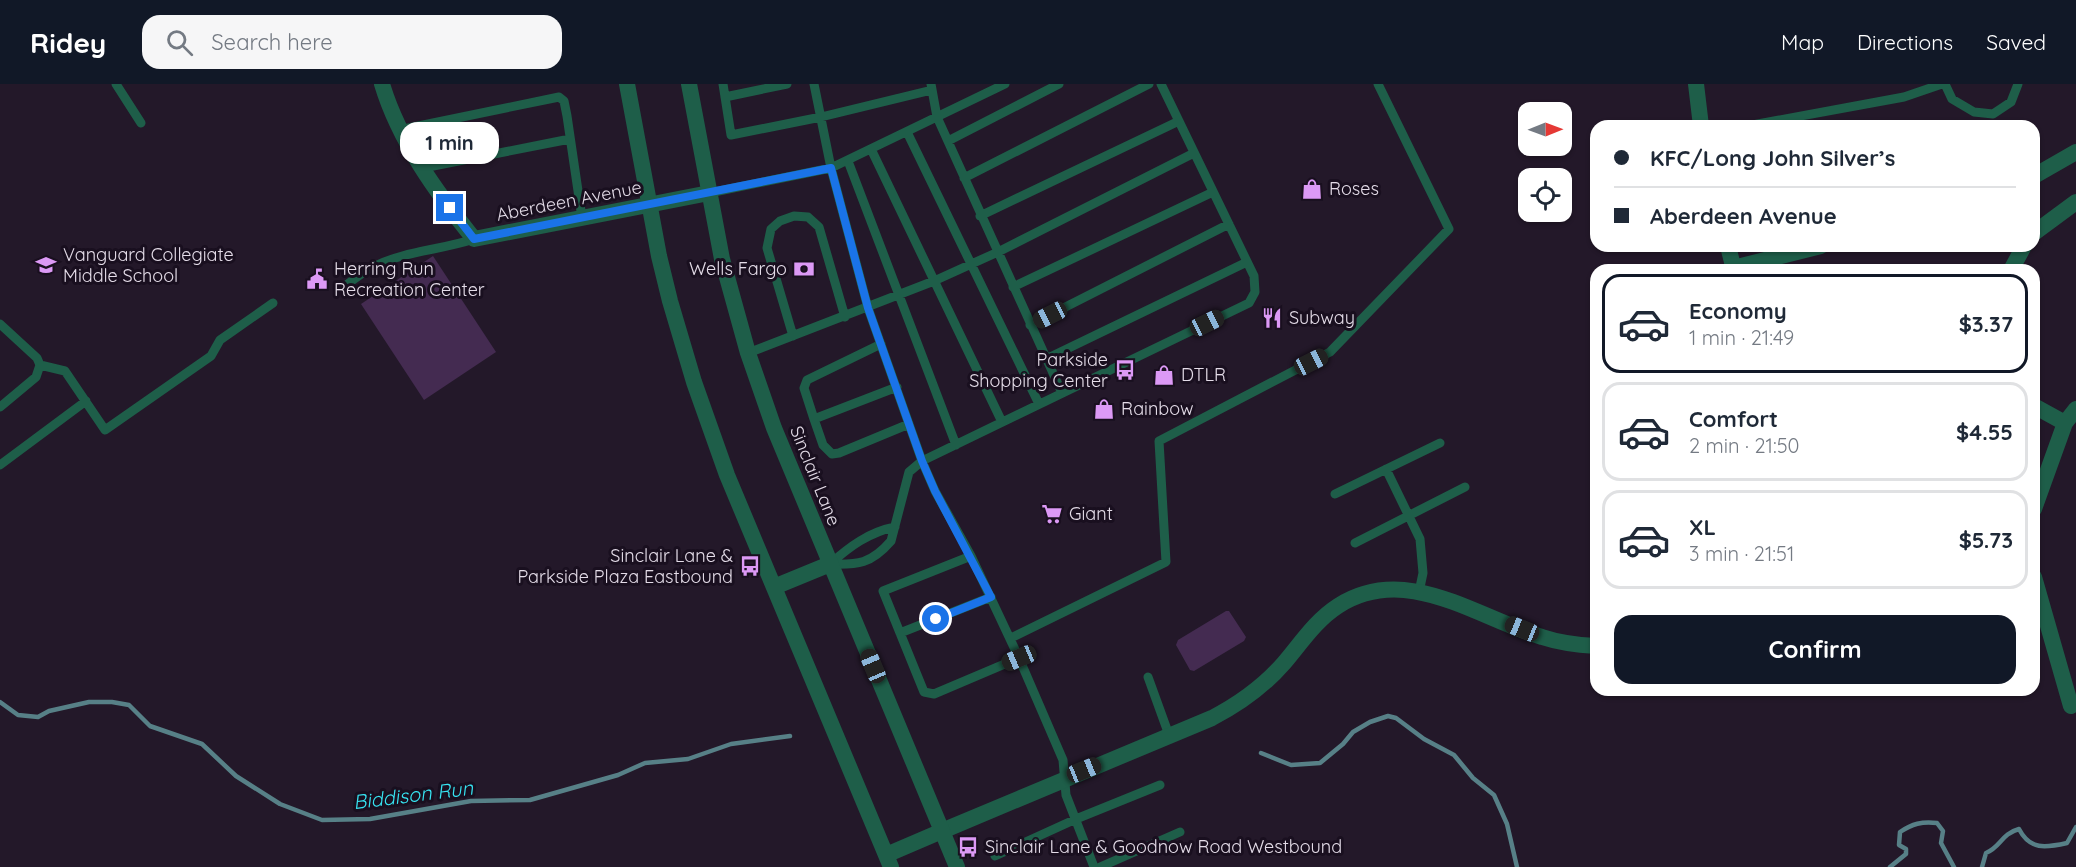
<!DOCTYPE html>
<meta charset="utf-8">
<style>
body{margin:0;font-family:Quicksand,sans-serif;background:#f6f6f7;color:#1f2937;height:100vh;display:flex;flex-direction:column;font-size:22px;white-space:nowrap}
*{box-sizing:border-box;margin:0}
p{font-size:20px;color:#747a83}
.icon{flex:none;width:33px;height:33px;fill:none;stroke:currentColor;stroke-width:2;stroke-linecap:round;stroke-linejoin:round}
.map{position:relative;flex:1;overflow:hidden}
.panel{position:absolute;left:1590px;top:180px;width:450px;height:432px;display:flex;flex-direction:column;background:#fff;border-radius:18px;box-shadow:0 2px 4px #0004}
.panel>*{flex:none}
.guide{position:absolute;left:1590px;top:36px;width:450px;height:132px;border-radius:18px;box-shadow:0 2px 4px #0004;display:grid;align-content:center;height:132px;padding:0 24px;background:#fff}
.needle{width:39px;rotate:89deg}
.buttons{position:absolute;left:1518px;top:18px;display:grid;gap:12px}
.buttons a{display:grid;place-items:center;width:54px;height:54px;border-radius:12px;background:#fff;box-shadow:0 2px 4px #0004;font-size:30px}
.end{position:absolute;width:27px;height:27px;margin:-14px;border:8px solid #1a73e8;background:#fff;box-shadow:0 0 0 3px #fff}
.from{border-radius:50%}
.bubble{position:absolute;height:42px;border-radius:18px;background:#fff;box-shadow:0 2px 4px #0004;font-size:20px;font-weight:700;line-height:42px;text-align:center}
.car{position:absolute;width:18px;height:36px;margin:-18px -9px;border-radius:8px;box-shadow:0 0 4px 2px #0007;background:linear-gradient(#222 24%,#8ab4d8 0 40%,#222 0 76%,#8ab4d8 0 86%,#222 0)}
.guide b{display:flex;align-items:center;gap:21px;height:57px;font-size:22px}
.guide b+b{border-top:2px solid #e0e1e3}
.guide i{width:15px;height:15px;background:#1f2937}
ul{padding:10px 0 0;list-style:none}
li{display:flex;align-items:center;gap:18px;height:99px;margin:0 12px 9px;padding:0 12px;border:3px solid #e0e1e3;border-radius:18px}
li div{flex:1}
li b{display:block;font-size:22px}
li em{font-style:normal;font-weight:700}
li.selected{border-color:#111827}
li>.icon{width:54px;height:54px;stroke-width:1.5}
.action{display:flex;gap:12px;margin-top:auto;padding:12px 24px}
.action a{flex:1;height:69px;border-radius:18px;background:#111827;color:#fff;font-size:24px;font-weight:700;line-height:69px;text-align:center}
header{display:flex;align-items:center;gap:36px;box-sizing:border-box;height:84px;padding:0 30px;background:#111827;color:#fff}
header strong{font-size:28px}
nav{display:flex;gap:33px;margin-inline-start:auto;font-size:21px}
.search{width:420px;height:54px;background:#f6f6f7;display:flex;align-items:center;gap:15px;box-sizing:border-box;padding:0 21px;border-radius:18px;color:#747a83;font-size:22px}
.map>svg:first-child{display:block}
.green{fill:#442b51}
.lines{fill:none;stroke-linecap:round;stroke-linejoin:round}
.stream{stroke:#578087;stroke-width:4.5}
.service{stroke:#1e5e49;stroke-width:9}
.minor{stroke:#1e5e49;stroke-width:16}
.tertiary{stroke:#1e5e49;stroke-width:16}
.route{stroke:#1a73e8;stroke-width:8}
.labels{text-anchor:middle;stroke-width:6;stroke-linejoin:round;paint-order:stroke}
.poi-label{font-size:18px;fill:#e4dce8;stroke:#190f1f;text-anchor:start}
.street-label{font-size:18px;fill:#e4dce8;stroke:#190f1f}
.water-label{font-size:20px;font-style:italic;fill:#37e4f2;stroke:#190f1f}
</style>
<header>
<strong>Ridey</strong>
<div class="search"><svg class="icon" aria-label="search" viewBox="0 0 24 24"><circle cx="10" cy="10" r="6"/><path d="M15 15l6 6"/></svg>Search here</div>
<nav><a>Map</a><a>Directions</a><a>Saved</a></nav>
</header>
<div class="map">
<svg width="2076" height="783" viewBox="0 0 2076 783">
<rect width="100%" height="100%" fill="#231829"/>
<path class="green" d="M433 172 496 268 424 316 361 220Z
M1226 527H1229L1246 553 1244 557 1194 587 1190 586 1176 561 1178 556Z"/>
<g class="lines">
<path class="stream" d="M0 618 18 631 38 633 49 627 89 618H112L129 621 150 642 202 660 236 692 280 720 322 736 370 735 471 717 530 716 618 691 645 679 688 675 731 660 790 652
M1261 669 1291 681 1320 679 1343 660 1353 648 1370 638 1388 632 1396 634 1424 655 1454 671 1473 694 1494 711 1507 740 1517 783
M1890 783 1906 770V765L1899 761 1900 748C1912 740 1922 737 1937 739L1943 747 1941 759 1954 783
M1982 783 1986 769C2001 763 2001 750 2019 745 2030 766 2045 764 2067 759L2076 743"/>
<path class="service" d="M116 0 141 39
M723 0 731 51 821 33 932 6
M814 0 831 84 868 224 922 377 935 407 971 472 1019 574 1063 676 1066 711 1094 783
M931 0 937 33 1062 309
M1945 0 1952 15 1974 28 1993 30 2011 18 2018 0
M725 13 787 0
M1747 42 1904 13 1942 0
M399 46 559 13 564 17 567 32 582 134
M907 48 1039 320
M948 57 1059 0
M871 65 1002 338
M848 77 956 361
M423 84 570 55
M964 94 1149 0
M709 109 831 84 1005 0
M980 132 1179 37
M345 202C354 195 363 188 373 183 404 167 441 166 474 155
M1013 203 1213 108
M0 240 37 274 40 281 36 293 0 323
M1030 241 1229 140
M793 252 767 164 771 145 780 137 794 132 808 133 819 143 845 233
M881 260 807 296 804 304 814 335 897 303
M748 269 934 197 998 168 1194 69
M1046 275 1247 178
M40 281 65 287 105 346 211 272 220 256 273 219
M814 335 823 361 832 370 839 369 909 340
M0 381 86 317
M1386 385 1420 455 1423 489 1419 508
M1335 410 1440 359
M1355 459 1465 403
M971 472 883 507 924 608 934 610 1019 574
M830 480C858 481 871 480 891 457L909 388 922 377 1249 219 1255 208 1254 192 1161 0
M830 480C849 463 869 448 895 443
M900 549 991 513
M1011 554 1166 478 1159 357 1330 268 1449 145 1378 0
M1148 593 1169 651
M995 772 1076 735 1160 701
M1100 783 1180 748"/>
<path class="minor" d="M382 0C399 57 437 109 474 155L709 109
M1696 0 1701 42
M2034 92 2076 68
M2034 149 2076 118
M1728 162 1734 186
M1733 184 1821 162
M2011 186 2024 162
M2034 322 2065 339
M2034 425 2065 339 2076 325
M2034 493 2071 622
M942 747 1212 634C1239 620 1264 602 1284 579 1301 559 1316 536 1338 522 1406 478 1477 534 1542 553 1560 559 1577 561 1596 562"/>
<path class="tertiary" d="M627 0 659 172 670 217 694 298 727 391 891 783
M689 0 722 175 748 269 774 344 957 783
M774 503 830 480
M886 771 942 747"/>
</g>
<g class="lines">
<path class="route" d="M450 124 474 155 831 84 868 224 922 377 935 407 991 513 936 535"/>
</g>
<defs>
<g id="shop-bare" transform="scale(1.62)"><path d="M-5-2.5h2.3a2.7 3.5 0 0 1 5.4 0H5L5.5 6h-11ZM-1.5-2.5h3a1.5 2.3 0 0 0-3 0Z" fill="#dc99f5" stroke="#190f1f" stroke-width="2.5" paint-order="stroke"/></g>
<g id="school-bare" transform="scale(1.62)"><path d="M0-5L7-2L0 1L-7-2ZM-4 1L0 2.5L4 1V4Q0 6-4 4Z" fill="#dc99f5" stroke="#190f1f" stroke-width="2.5" paint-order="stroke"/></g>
<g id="bank-bare" transform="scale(1.62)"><path d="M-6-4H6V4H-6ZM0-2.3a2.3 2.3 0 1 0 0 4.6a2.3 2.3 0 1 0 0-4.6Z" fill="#dc99f5" stroke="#190f1f" stroke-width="2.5" paint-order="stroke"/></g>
<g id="civic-bare" transform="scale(1.62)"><path d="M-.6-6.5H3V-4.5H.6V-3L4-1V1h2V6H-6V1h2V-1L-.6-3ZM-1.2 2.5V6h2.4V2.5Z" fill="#dc99f5" stroke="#190f1f" stroke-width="2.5" paint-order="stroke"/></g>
<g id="restaurant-bare" transform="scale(1.62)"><path d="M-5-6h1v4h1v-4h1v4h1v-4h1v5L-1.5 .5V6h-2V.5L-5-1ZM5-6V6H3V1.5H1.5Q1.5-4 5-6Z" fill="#dc99f5" stroke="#190f1f" stroke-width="2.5" paint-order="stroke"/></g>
<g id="bus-bare" transform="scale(1.62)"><path d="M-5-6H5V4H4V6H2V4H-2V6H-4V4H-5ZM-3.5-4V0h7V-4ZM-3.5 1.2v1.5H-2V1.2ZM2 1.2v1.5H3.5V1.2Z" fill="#dc99f5" stroke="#190f1f" stroke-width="2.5" paint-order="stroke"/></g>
<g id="supermarket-bare" transform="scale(1.62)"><path d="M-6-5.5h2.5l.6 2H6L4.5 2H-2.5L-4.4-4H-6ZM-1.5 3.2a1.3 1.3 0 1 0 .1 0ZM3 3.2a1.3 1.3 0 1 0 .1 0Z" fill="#dc99f5" stroke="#190f1f" stroke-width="2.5" paint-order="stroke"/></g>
</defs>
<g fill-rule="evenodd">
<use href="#shop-bare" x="1312" y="105"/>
<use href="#school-bare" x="46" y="181"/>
<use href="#bank-bare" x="804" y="185"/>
<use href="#civic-bare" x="317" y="195"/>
<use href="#restaurant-bare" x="1272" y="234"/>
<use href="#bus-bare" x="1125" y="286"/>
<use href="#shop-bare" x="1164" y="291"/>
<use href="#shop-bare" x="1104" y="325"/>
<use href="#supermarket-bare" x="1052" y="430"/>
<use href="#bus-bare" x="750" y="482"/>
<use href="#bus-bare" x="968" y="763"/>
</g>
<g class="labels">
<g class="poi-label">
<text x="1329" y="111">Roses</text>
<text x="63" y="177">Vanguard Collegiate<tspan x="63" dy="21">Middle School</tspan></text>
<text x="334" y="191">Herring Run<tspan x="334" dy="21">Recreation Center</tspan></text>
<text x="787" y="191" text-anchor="end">Wells Fargo</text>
<text x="1289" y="240">Subway</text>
<text x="1108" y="282" text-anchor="end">Parkside<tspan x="1108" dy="21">Shopping Center</tspan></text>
<text x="1181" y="297">DTLR</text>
<text x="1121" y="331">Rainbow</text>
<text x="1069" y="436">Giant</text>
<text x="733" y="478" text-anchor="end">Sinclair Lane &amp;<tspan x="733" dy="21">Parkside Plaza Eastbound</tspan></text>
<text x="985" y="769">Sinclair Lane &amp; Goodnow Road Westbound</text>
</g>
<g class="street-label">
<text transform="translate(569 117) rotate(-11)" y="6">Aberdeen Avenue</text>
<text transform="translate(815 392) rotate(68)" y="6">Sinclair Lane</text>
</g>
<g class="water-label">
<text transform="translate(413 711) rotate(-7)" y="7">Biddison Run</text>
</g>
</g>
</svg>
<div class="buttons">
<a><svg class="needle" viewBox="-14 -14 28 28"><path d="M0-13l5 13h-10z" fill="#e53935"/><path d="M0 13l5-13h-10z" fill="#747a83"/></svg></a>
<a><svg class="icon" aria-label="locate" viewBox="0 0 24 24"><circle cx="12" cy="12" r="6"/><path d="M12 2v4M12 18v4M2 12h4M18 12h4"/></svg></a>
</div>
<i class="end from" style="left:936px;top:535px"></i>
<i class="end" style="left:450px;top:124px"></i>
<div class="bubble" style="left:400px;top:38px;width:99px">1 min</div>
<i class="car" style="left:1050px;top:231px;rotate:243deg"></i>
<i class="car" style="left:1207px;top:239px;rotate:64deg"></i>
<i class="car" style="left:1311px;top:278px;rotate:63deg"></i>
<i class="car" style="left:1522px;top:545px;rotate:292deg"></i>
<i class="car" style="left:1019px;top:574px;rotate:247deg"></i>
<i class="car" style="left:873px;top:582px;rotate:337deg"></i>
<i class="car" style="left:1084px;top:686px;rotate:68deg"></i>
<div class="guide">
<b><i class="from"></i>KFC/Long John Silver’s</b>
<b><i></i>Aberdeen Avenue</b>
</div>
<section class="panel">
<ul>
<li class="selected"><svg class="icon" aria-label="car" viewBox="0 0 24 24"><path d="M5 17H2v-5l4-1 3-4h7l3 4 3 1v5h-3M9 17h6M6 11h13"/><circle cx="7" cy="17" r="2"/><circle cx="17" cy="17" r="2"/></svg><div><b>Economy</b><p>1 min · 21:49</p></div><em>$3.37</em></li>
<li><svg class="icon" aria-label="car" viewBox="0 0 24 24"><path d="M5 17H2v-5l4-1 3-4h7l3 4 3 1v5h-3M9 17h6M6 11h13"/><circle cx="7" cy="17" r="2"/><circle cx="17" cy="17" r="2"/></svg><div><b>Comfort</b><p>2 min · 21:50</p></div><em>$4.55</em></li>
<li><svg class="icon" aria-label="car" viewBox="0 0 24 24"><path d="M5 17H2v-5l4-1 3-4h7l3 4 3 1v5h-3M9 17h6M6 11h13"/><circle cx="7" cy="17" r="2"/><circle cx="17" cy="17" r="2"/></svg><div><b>XL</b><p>3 min · 21:51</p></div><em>$5.73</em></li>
</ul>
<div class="action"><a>Confirm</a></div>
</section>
</div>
